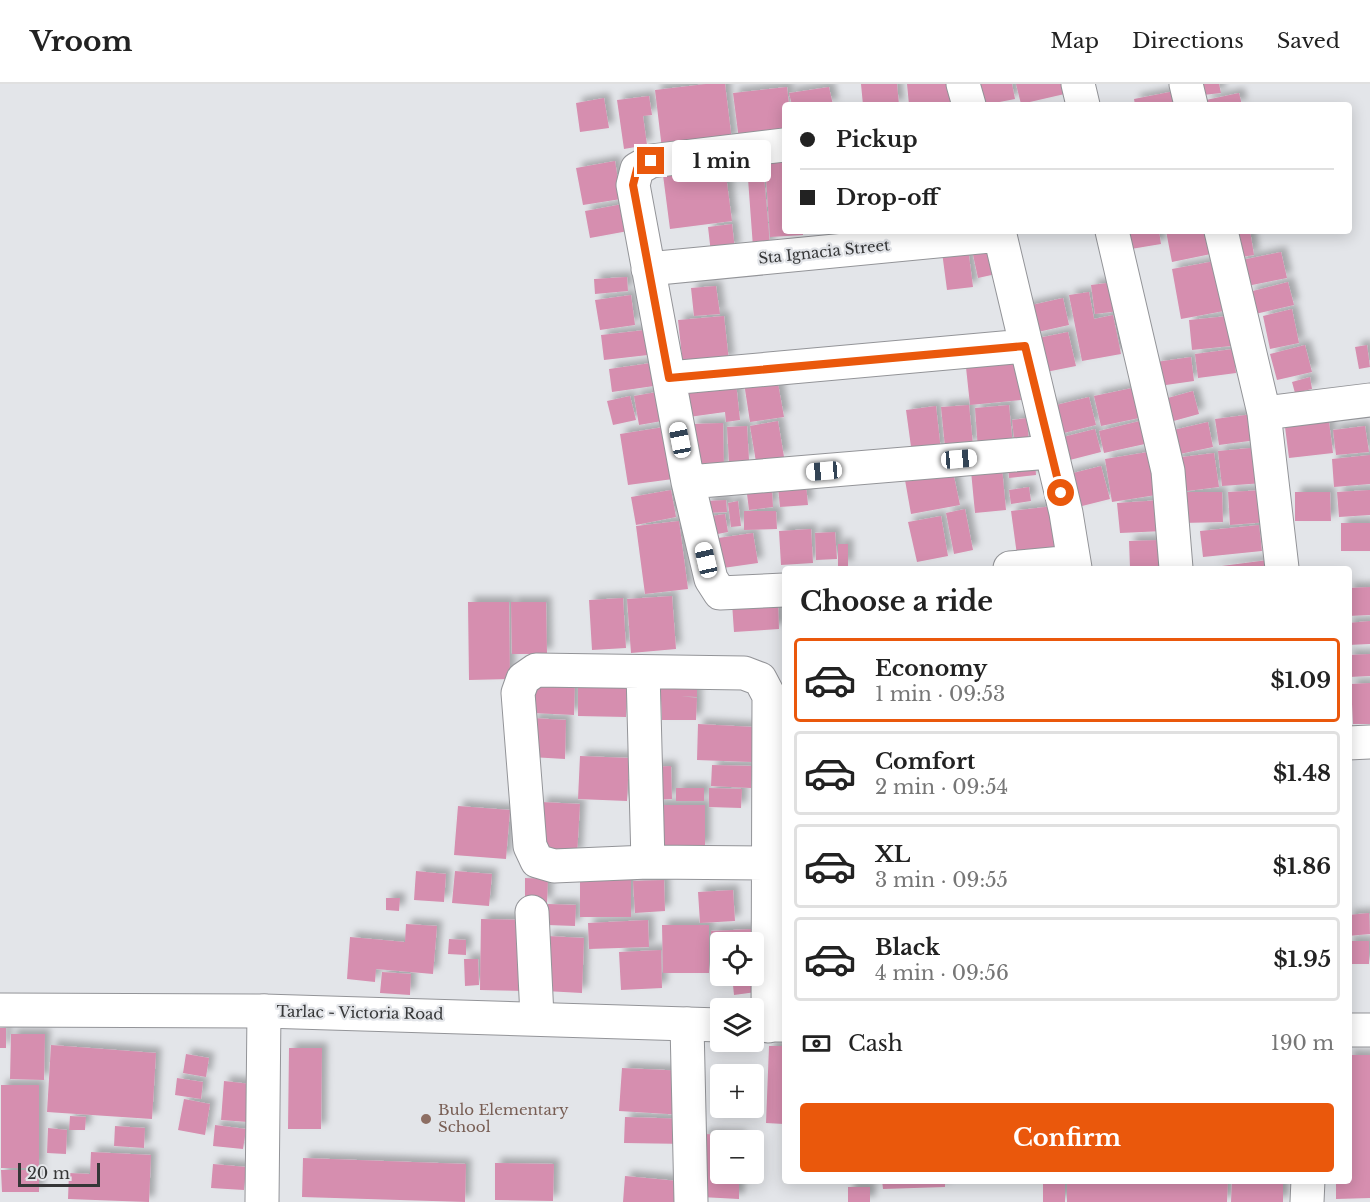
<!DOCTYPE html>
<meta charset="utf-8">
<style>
body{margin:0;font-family:"Libre Baskerville",serif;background:#f2f2f2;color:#222;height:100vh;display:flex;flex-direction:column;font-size:22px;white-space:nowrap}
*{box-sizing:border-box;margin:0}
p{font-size:20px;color:#767676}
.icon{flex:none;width:33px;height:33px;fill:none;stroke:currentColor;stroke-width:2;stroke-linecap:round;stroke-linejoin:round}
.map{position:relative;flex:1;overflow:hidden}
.panel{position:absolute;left:782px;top:482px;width:570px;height:618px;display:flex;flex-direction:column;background:#fff;border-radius:6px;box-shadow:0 3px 15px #0003}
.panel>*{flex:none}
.banner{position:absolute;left:782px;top:18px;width:570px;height:132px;border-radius:6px;box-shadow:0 3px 15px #0003;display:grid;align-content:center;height:132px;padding:0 18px;background:#fff}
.tools{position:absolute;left:710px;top:848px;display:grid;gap:12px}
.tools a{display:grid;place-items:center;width:54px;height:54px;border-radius:6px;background:#fff;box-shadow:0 3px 15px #0003;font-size:30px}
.scale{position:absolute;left:18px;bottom:15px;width:82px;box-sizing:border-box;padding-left:6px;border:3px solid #353637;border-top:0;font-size:16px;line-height:21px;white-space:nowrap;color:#353637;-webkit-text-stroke:4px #e3e5e9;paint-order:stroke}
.end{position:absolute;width:27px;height:27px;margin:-14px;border:8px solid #ea580c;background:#fff;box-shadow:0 0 0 3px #fff}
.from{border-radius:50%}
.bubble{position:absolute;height:42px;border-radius:6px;background:#fff;box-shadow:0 3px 15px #0003;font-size:20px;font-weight:700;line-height:42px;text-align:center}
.car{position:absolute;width:18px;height:36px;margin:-18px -9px;border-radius:8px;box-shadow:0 0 4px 2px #0007;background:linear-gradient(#fff 24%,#345 0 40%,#fff 0 76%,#345 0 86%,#fff 0)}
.banner b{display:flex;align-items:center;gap:21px;height:57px;font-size:22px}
.banner b+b{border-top:2px solid #e0e0e0}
.banner i{width:15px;height:15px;background:#222}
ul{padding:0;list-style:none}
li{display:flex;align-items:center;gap:18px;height:84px;margin:0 12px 9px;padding:0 6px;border:3px solid #e0e0e0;border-radius:6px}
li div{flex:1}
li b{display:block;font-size:22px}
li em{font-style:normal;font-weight:700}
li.on{border-color:#ea580c}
li>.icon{width:54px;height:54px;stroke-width:1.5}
h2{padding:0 18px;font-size:27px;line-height:72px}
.pay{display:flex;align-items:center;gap:15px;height:66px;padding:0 18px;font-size:22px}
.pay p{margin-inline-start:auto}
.action{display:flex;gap:12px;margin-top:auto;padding:12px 18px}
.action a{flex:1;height:69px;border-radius:6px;background:#ea580c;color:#fff;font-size:24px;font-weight:700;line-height:69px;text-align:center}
header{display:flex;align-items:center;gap:36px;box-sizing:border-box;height:84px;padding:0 30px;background:#fff;border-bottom:2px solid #e0e0e0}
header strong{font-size:28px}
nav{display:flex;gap:33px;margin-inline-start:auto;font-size:21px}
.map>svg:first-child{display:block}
.building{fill:#d68eaf;filter:url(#shadow)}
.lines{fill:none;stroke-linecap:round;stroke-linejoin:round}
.minor-casing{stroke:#939498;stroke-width:35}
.major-casing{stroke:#939498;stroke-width:35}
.minor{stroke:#fff;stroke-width:33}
.major{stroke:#fff;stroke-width:33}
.route{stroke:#ea580c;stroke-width:8}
.education-dot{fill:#8d6e63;stroke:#e3e5e9;stroke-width:2}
.labels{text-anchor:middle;stroke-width:4.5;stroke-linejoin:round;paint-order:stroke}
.street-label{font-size:15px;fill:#353637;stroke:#e3e5e9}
.education-label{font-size:15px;fill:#785e54;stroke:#e3e5e9;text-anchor:start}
</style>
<header>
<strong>Vroom</strong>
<nav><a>Map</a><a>Directions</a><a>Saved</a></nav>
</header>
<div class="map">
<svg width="1370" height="1118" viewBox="0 0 1370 1118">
<defs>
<filter id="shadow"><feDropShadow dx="5.5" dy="-5.5" stdDeviation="3" flood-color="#0004"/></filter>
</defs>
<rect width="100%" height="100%" fill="#e3e5e9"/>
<path class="building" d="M706 0H725L732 57 662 65 655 6Z
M861 0H897L899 21H863Z
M907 0H949L951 21H909Z
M979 0H1012L1015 15 984 21Z
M1016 0H1066L1069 9 1021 20Z
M1200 0H1219L1221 9 1203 11Z
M787 3 789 21H784V50L739 56 733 9Z
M829 3 833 21H792L789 9Z
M1180 6 1183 21H1135L1134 15Z
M1239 9 1242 21H1207L1206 16Z
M649 12 652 31 643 32 647 61 624 65 617 16Z
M604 14 609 44 580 48 576 19Z
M615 77 621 115 583 121 576 84Z
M784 77V147H803V151L770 153 765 79Z
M763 80 770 162 753 163 747 81Z
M725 84 732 137 670 145 663 91Z
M623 120 628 147 590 154 585 127Z
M732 140 735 166 711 169 708 143Z
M1159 147 1161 160 1131 165 1128 149Z
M1166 147H1206L1211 170 1172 178Z
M1250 147 1254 171 1242 173 1237 149Z
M990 162 996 190 978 194 972 166Z
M968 164 973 203 947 206 942 168Z
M1281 168 1287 194 1242 203 1237 177Z
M1215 177 1224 227 1181 235 1172 185Z
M627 193 628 207 595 210 594 195Z
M1115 198 1119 227 1095 230 1091 201Z
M1288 198 1294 221 1255 230 1249 208Z
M716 202 720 230 694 232 691 204Z
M1089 208 1094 235 1113 231 1121 270 1082 277 1069 211Z
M631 211 635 241 600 246 595 216Z
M1063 214 1069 241 1029 250 1023 223Z
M1292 225 1299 259 1270 265 1263 232Z
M724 232 729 277 683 282 678 236Z
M1228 232 1231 262 1192 266 1189 236Z
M645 246 648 271 604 276 601 251Z
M1068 248 1076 282 1041 289 1033 255Z
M1305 261 1312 288 1277 296 1270 270Z
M1367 261 1370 283 1359 285 1355 263Z
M1233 265 1236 289 1198 294 1195 270Z
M1016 269 1021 316 970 321 965 274Z
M1191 273 1194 297 1159 302 1156 278Z
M651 279 654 302 612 308 609 285Z
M1310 293 1312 305 1295 309 1292 298Z
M777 294 784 333 750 338 744 299Z
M736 299 740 336 726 338 725 328 689 333 686 304Z
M1137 303 1144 333 1101 342 1094 312Z
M1193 307 1199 330 1170 338 1164 315Z
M657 308 662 337 639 341 634 312Z
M630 312 636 336 613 341 607 317Z
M1089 313 1096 341 1056 351 1048 323Z
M969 321 973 361 945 363 941 323Z
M1009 321 1013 363 978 366 975 324Z
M936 322 941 367 912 370 906 326Z
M1253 330 1257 356 1219 361 1215 335Z
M1027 334 1029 361 1015 362 1012 336Z
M1148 335 1154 358 1104 369 1099 347Z
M778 337 784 373 756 378 750 342Z
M1208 338 1213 363 1175 371 1169 347Z
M1329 338 1333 369 1289 374 1285 343Z
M723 339 724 385 694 386 692 340Z
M747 342 749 376 729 378 727 343Z
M1365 342 1369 368 1336 371 1333 346Z
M664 343 673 395 628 401 620 350Z
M1095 345 1101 368 1062 378 1055 355Z
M1261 363 1264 399 1222 402 1218 367Z
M1148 368 1156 411 1112 418 1105 375Z
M1214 369 1219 403 1179 408 1174 374Z
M1370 371V400L1334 403 1332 375Z
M1035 378 1036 391 1009 394 1008 381Z
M1101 382 1110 415 1074 424 1065 391Z
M1002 384 1006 426 975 429 971 387Z
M953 388 960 421 911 430 905 396Z
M806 401 808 421 780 423 778 403Z
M1029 403 1031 417 1011 420 1009 406Z
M671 406 676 433 636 441 631 413Z
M1266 406 1268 438 1230 441 1228 408Z
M1370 406V431L1339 433 1337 408Z
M772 407 773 423 749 426 747 410Z
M1181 408H1222L1223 438 1182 439Z
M1295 408H1330L1331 437H1295Z
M726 416 727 428 707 429 706 417Z
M1162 416 1164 447 1120 449 1117 419Z
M738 417 741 442 731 443 728 419Z
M1054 422 1059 466 1017 471 1011 427Z
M965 425 973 466 954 470 946 429Z
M744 427H776L777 445 744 446Z
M725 430 728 448 707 452 704 433Z
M941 432 948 472 917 478 908 438Z
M679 437 688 505 645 510 636 442Z
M1341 439H1370V467H1341Z
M1259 441 1262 467 1203 473 1200 447Z
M811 445 813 479 781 481 779 447Z
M835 448 837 475 816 476 815 449Z
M753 449 758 479 723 484 718 454Z
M1160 456 1162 483 1130 484 1129 457Z
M838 460H848V482H838Z
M1268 476 1269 484H1214V483Z
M1370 503V531L1348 532V504Z
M672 512 676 565 631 569 627 515Z
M623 514 626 564 592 566 589 516Z
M778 517 779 545 734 548 732 519Z
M468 518H509L510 595 469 596Z
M511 518H546L547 570H512Z
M1370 537V560L1348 561V539Z
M1370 570V592L1349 593 1348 571Z
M532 595 575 596 574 631 532 629Z
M578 595H627L626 633 578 632Z
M660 595 697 596V613L681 612 697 614 696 636H662Z
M1370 599V640H1353L1351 600Z
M532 634 566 636 565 675 531 673Z
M698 640 753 643 752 678 697 676Z
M580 672 629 674 627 717 578 715Z
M712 681 752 682 751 704 711 702Z
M671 682 672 715 653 716 652 683Z
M676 704H704V717H676Z
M709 704 742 705 741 724 709 723Z
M541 718 580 720 577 771 538 768Z
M654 721H705V764H653Z
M458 722 510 726 506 775 454 771Z
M416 787 446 790 444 818 414 816Z
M455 787 492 790 489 822 452 819Z
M631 789V833H580V790Z
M525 794 548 795 547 819 525 818Z
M664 796 665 827 635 829 633 797Z
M733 806 735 837 700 839 698 808Z
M386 814H400L399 827 386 826Z
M548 820 576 821 575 842 547 841Z
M1369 829 1370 850 1348 852V831Z
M481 835 527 836 526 907 480 906Z
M648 836 649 863 589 865 588 839Z
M406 840 437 842 433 890 376 885 375 898 347 895 350 853 405 858Z
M662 841H709V889H663Z
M755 845 753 858H720V888H713L711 847Z
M547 852 584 854 582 909 545 907Z
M449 855 466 856V871L448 870Z
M1348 857H1369V880H1348Z
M661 866 662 904 621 906 619 868Z
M464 875H478L479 901 465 902Z
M382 888 411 890 410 911 380 909Z
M732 891H755L756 908 734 911Z
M0 944H6V964H0Z
M11 950H45L44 996 10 995Z
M51 961 156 969 152 1035 47 1028Z
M769 962H784V1040L766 1039Z
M289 964H322L321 1045H288Z
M186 970 209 974 206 993 183 989Z
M1348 971H1370V1114L1336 1115V1096H1348Z
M622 984 687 987 684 1031 619 1027Z
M177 994 203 998 201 1015 175 1011Z
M224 997 251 1000 248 1038 221 1036Z
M1 1001H39V1084H1Z
M184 1015 210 1020 205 1051 178 1046Z
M70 1032 86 1033 85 1046H69Z
M625 1033 689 1035 688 1060 624 1059Z
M215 1041 246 1045 243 1065 213 1062Z
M115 1042 145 1044 144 1064 114 1062Z
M48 1044 67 1046 66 1070 47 1069Z
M703 1050 741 1051 740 1056H720V1089H739V1115L701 1113Z
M91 1068 151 1071 149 1118 68 1115 69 1089 90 1090Z
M303 1074 466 1080 465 1118 302 1113Z
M495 1079 554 1080 553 1117 495 1116Z
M213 1080 246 1083 244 1106 211 1104Z
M1 1086H39V1108H2Z
M625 1092 678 1097 676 1118H623Z
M882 1096H945V1103L883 1105Z
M1043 1096H1065V1118H1043Z
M1067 1096H1228L1227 1118H1067Z
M1232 1096H1283V1118H1231Z
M848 1103H870V1118H848Z"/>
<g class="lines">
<g class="minor-casing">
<path id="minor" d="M963 0 969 21
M1078 0 1083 21
M1186 0 1191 21
M784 61 651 77 637 85 633 101 688 398 711 495 720 509 784 506
M999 147 1066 429 1075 484
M1112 147 1168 387 1176 484
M1221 147 1264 329 1282 484
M648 185 1000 151
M669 294 1025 262
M1264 329 1370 316
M688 398 1050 368
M1010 484 1074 478
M643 588 648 778
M1348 659 1370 658
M532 828 537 933
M687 940 691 1118
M768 942 769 612 760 595 744 589 536 586 523 595 518 609 530 762 537 777 554 782 648 778 771 779
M262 1118 264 927
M1307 1118 1308 1096"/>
</g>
<g class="major-casing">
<path id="major" d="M0 926 264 927 720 941
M753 941H784
M1348 946H1370"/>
</g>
<use href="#minor" class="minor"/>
<use href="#major" class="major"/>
</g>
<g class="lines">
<path class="route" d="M651 77 637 85 633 101 669 294 1025 262 1061 409"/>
</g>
<circle class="education-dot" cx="426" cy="1035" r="6"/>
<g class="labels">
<g class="street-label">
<text transform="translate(824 168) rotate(-6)" y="5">Sta Ignacia Street</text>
<text transform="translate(360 929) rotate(1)" y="5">Tarlac - Victoria Road</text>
</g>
<g class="education-label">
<text x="438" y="1031">Bulo Elementary<tspan x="438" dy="17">School</tspan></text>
</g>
</g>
</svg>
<div class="tools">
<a><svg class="icon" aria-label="locate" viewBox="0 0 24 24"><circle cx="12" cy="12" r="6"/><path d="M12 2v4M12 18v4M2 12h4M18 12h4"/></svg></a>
<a><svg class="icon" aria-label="layers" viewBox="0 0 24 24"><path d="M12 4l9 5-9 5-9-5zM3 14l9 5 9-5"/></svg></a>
<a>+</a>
<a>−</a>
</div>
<div class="scale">20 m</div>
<i class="end from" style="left:1061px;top:409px"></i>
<i class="end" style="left:651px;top:77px"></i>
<div class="bubble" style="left:672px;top:56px;width:99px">1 min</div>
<i class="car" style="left:680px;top:356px;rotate:349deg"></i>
<i class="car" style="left:959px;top:375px;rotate:85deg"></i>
<i class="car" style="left:824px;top:387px;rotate:265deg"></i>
<i class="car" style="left:706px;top:476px;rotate:347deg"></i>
<div class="banner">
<b><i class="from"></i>Pickup</b>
<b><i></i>Drop-off</b>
</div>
<section class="panel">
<h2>Choose a ride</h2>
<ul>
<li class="on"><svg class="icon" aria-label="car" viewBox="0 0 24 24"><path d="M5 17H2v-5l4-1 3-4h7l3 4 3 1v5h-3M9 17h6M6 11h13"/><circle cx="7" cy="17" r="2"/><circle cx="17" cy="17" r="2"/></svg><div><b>Economy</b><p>1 min · 09:53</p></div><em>$1.09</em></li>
<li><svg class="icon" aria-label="car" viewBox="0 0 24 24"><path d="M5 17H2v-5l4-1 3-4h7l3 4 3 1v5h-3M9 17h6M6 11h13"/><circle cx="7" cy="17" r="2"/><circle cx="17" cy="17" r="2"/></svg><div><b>Comfort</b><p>2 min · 09:54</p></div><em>$1.48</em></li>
<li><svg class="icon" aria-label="car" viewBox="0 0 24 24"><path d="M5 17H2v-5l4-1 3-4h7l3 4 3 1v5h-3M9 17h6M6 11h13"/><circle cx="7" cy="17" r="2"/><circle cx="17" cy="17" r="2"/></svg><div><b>XL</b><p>3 min · 09:55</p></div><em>$1.86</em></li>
<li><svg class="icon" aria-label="car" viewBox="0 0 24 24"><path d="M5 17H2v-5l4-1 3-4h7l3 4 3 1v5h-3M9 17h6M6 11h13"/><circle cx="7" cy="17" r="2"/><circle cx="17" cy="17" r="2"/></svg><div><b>Black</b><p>4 min · 09:56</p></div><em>$1.95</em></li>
</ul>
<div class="pay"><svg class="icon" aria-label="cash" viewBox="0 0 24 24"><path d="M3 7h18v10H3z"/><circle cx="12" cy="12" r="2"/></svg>Cash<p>190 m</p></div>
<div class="action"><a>Confirm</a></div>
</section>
</div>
